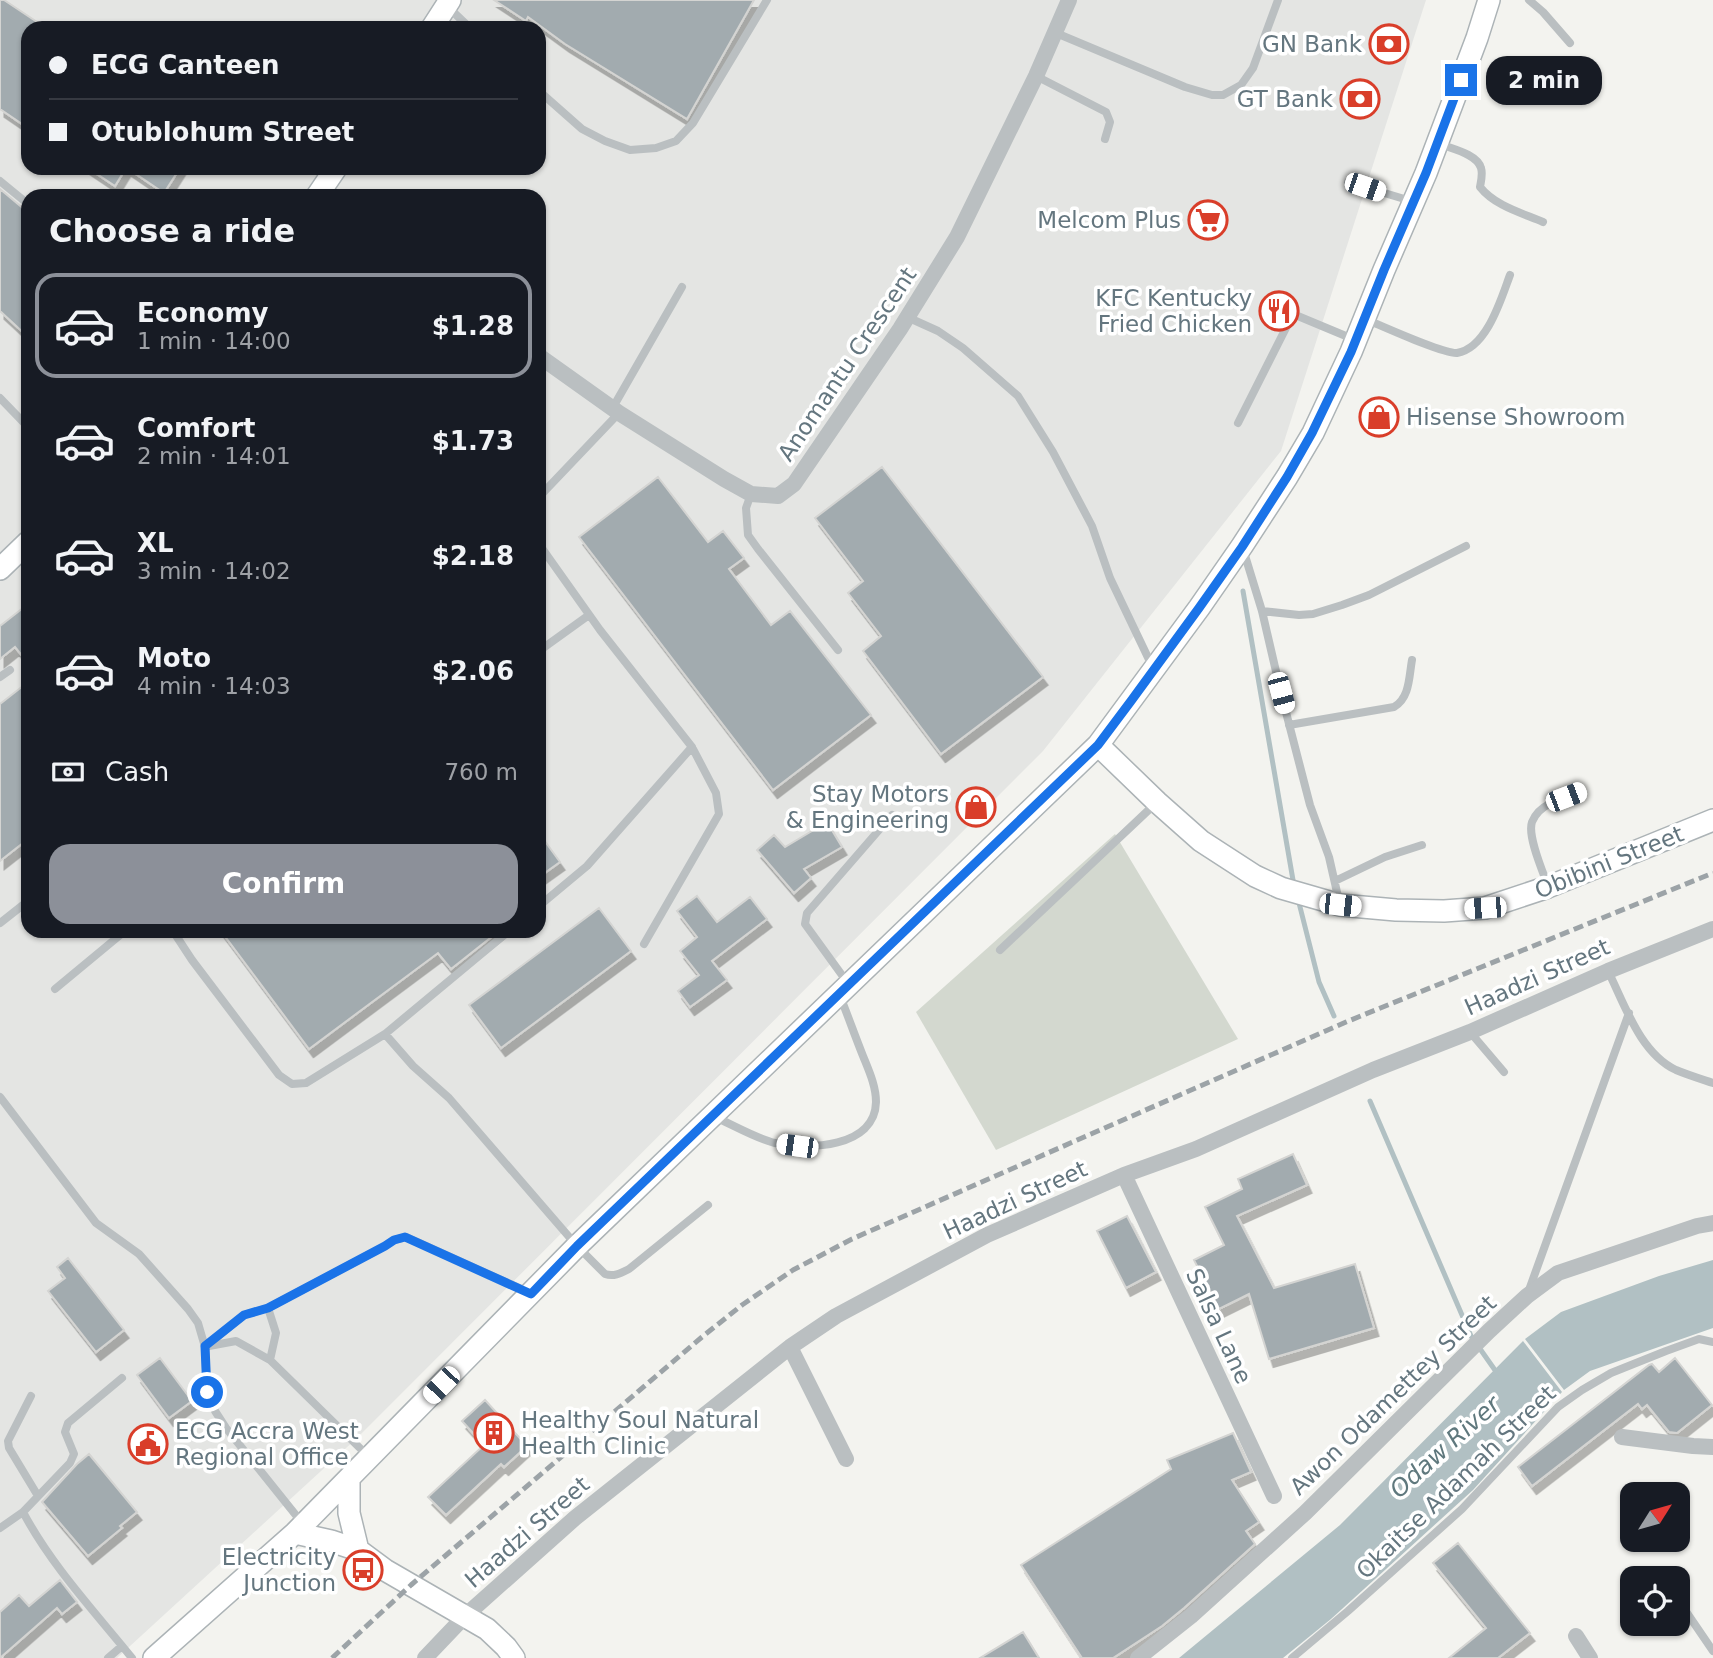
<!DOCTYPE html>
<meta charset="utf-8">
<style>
body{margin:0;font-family:"DejaVu Sans",sans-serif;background:#20242c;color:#f1f3f6;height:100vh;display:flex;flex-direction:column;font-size:26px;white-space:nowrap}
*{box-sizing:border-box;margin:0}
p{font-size:23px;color:#9ea1a6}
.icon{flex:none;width:38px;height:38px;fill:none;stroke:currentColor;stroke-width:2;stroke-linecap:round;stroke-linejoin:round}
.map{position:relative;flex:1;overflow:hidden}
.details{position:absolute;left:21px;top:189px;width:525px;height:749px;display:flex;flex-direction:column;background:#171b24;border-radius:21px;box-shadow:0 2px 5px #0004}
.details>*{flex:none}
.guide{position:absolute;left:21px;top:21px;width:525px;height:154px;border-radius:21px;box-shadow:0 2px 5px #0004;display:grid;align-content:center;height:154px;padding:0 28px;background:#171b24}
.needle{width:46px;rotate:53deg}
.buttons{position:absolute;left:1620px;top:1482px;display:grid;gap:14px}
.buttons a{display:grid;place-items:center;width:70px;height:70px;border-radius:14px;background:#171b24;box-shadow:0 2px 5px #0004;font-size:35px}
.end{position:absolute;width:32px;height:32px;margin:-16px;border:9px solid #1a73e8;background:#fff;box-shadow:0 0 0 4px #fff}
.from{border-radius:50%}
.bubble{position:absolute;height:49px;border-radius:21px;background:#171b24;box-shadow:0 2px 5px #0004;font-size:23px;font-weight:700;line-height:49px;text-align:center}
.car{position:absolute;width:21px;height:42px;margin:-21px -10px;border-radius:9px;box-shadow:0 0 5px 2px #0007;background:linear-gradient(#fff 24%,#345 0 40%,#fff 0 76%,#345 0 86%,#fff 0)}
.guide b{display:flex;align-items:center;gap:24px;height:66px;font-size:26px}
.guide b+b{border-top:2px solid #363941}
.guide i{width:18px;height:18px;background:#f1f3f6}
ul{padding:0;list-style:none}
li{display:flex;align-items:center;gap:21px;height:105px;margin:0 14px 10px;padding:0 14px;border:4px solid transparent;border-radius:21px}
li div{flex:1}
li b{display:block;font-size:26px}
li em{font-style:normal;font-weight:700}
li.selected{border-color:#8c9099}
li>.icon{width:63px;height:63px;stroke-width:1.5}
h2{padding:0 28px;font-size:32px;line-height:84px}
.pay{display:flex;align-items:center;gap:18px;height:77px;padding:0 28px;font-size:26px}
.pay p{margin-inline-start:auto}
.primary-button{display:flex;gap:14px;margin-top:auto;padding:14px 28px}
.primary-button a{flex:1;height:80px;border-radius:21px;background:#8c9099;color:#fff;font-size:28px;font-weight:700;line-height:80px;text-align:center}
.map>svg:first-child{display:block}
.built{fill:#e4e5e3;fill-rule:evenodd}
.green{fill:#d3d8cf}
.water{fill:#b1c0c3}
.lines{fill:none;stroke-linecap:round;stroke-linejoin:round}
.stream{stroke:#b1c0c3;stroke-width:5}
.building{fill:#a2abaf;stroke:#d4d4d2;stroke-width:2;filter:url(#shadow)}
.secondary-casing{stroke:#acb3b6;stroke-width:24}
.lane{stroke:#babfc1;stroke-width:8}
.street{stroke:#babfc1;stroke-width:16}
.secondary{stroke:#fff;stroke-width:21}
.rail{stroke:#9ca3a7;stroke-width:5;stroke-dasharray:10 5;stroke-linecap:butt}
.route{stroke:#1a73e8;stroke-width:9}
.labels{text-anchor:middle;stroke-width:7;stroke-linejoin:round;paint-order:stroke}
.poi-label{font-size:23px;fill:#64767f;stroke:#fff;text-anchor:end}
.street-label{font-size:23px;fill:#64767f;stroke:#fff}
.water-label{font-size:24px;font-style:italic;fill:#5f787d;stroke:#fff}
</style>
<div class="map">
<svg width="1713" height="1658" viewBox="0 0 1713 1658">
<defs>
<filter id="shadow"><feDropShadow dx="4.5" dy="8" stdDeviation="0" flood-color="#0004"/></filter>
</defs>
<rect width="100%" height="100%" fill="#f3f3ef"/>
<path class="built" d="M0 0H1426L1281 451 1043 751 357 1438 117 1658H0ZM28 28H539V168H28ZM28 196H539V931H28Z"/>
<path class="green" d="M1115 834 1238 1039 996 1150 916 1012Z"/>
<path class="water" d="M1713 1260V1328L1590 1371 1564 1390 1525 1339 1561 1312 1659 1276Z
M1523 1341 1562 1392 1473 1490 1331 1619 1283 1658H1179L1340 1525Z"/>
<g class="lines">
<path class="stream" d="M1243 591 1293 880
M1298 899 1319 982 1334 1016
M1370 1101 1471 1336 1497 1373"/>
</g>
<path class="building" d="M0 0H4L46 28H28V128L0 109Z
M494 0H754L687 119 565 44 528 17 526 21Z
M88 168H126L115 186Z
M127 168H180L164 193Z
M0 189 24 209 28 210V337L0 311Z
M882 467 1043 677 941 754 863 651 881 636 848 593 863 581 815 518Z
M658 477 708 542 723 531 744 558 729 569 771 625 790 611 871 715 773 790 579 537Z
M28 604V663L15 647 0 659V626Z
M28 682V839L0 861V704Z
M827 822 842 847 804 869 811 878 794 893 757 850 774 835 785 847Z
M539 833 560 862 539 877Z
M697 896 717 922 750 897 767 919 712 961 727 980 690 1007 678 991 699 975 680 951 697 937 677 911Z
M599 908 631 951 501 1048 469 1005Z
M221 931H499L451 969 438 953 309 1049Z
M1293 1154 1307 1185 1237 1216 1274 1288 1355 1264 1374 1328 1269 1359 1249 1294 1219 1309 1194 1260 1224 1245 1205 1207 1242 1189 1238 1179Z
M1127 1216 1156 1272 1126 1288 1097 1231Z
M68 1258 124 1330 96 1352 48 1291 65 1278 57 1267Z
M160 1358 192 1401 169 1418 137 1375Z
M1675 1358 1712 1405 1677 1433 1669 1432 1647 1405 1642 1409 1638 1404 1532 1486 1518 1467 1649 1365 1652 1364 1659 1372Z
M485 1400 527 1446 504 1467 501 1464 446 1515 428 1497 484 1445 462 1421Z
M1233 1433 1251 1472 1232 1480 1259 1522 1246 1531 1255 1544 1184 1608 1162 1626 1113 1658H1082L1021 1565 1171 1469 1167 1460Z
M89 1454 137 1512 120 1526 122 1528 88 1556 42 1502 77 1464Z
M1458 1543 1530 1633 1498 1658H1449L1486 1628 1433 1563Z
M60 1580 77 1602 62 1614 57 1608 0 1658V1612L19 1595 29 1606Z
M1023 1632 1039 1658H980Z"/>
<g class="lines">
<g class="secondary-casing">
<path id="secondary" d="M432 28 450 0
M317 196 336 168
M0 569 28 542
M1098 745 1157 802 1201 841 1255 876 1281 888 1340 905 1396 910 1444 911 1485 908 1548 887 1713 820
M349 1479V1513L358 1550
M295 1533 331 1541 358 1550 385 1570 487 1629 506 1647 514 1658
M154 1658 295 1533 577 1246 1098 745 1199 608 1242 546 1287 477 1313 433 1351 352 1384 270 1426 173 1477 38 1489 0"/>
</g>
<path class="lane" d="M1529 0 1543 12 1570 43
M449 8 470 28
M1056 33 1185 87 1212 95H1223L1241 85 1253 68 1278 0
M1036 76 1106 112 1110 122 1105 139
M539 91 582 129 605 141 630 150 656 148 676 141 693 123 767 0
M1440 144C1452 149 1477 154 1481 168 1483 174 1481 181 1480 187 1495 206 1522 213 1543 222
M0 181 28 204
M1348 182 1411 201
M907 317 938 331 963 348 1018 396 1053 452 1092 526 1110 578 1153 668
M1365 319C1382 326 1443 354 1457 353 1487 348 1501 299 1510 275
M0 398 28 427
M612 409 682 287
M1238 423 1293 314 1353 339
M751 494 746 508 748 535 758 549 838 650
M539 497 619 413
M539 544 600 630 692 747 716 793 719 814 644 944
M1243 549 1262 611 1281 693 1310 805 1329 857 1339 901
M1262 611 1299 615 1313 614 1342 605 1369 595 1466 546
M539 651 589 615
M0 677 10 670
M1289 725 1394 707C1410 698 1409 676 1412 660
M1335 881 1385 857 1422 845
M1548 886C1543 872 1527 836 1532 822 1535 814 1543 807 1551 803 1560 798 1571 796 1582 792
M539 906 587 866 692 747
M0 923 28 901
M173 931 192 960 279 1075 292 1084 306 1083 385 1034 413 1066 449 1098 577 1246 605 1274C614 1277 621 1273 629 1269L708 1205
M1000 950 1155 804
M1608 971C1625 1005 1640 1053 1676 1070 1688 1075 1701 1079 1713 1083
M847 982 805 924 807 913 892 815
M55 989 125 931
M1470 1032 1504 1072
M385 1034 509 931
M0 1097 96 1223 139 1254 188 1309 198 1323 205 1347 207 1392 215 1411 226 1428 303 1524
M715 1117C733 1125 757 1139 775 1143 808 1150 875 1148 876 1102 876 1086 869 1071 863 1056 855 1036 848 1016 840 996
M1529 1290 1629 1013
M209 1346 236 1341 270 1360
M205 1347 244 1315 268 1308
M122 1378 68 1423 65 1432 74 1454 70 1463 23 1512C51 1565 94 1611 132 1658
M31 1396 8 1441 9 1448 38 1496
M368 1456 270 1360 276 1333 268 1308 385 1246 394 1240 406 1237 528 1292
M0 1528 23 1512
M1685 1610 1713 1651
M108 1658 122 1646
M1292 1658 1348 1611 1462 1509 1558 1407 1582 1390 1611 1373 1666 1351 1699 1339 1713 1342"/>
<path class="street" d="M539 356 619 413 724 479 751 494 778 496 794 484 900 329 957 237 1036 76 1069 0
M1124 1175 1274 1496
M790 1347 846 1459
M1622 1437 1693 1446 1713 1447
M1576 1636 1590 1658
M425 1658 465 1616 575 1518 790 1347 836 1316 987 1235 1124 1175 1196 1149 1373 1070 1470 1032 1608 971 1713 929
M1138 1658 1191 1616 1305 1513 1489 1331 1527 1296 1558 1273 1697 1226 1713 1223"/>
<use href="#secondary" class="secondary"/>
<path class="rail" d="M332 1658 411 1585 702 1337 742 1305 793 1270 852 1239 1346 1022 1713 873"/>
</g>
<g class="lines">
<path class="route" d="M207 1392 205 1346 244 1315 268 1308 385 1246 394 1240 405 1237 531 1294 577 1246 1098 745 1131 701 1199 608 1242 547 1287 477 1312 433 1351 352 1384 270 1426 173 1461 80"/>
</g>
<defs>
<g id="bank-ring" transform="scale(2.0125)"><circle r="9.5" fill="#fff" stroke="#d93e2a" stroke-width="1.5"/><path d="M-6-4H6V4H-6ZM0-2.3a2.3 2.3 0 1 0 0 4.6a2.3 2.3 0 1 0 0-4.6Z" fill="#d93e2a"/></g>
<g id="supermarket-ring" transform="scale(2.0125)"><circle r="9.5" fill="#fff" stroke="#d93e2a" stroke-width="1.5"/><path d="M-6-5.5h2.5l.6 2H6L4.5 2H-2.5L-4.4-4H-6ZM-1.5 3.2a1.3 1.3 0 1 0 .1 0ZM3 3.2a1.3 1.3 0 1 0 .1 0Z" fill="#d93e2a"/></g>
<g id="restaurant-ring" transform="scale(2.0125)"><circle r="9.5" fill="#fff" stroke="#d93e2a" stroke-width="1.5"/><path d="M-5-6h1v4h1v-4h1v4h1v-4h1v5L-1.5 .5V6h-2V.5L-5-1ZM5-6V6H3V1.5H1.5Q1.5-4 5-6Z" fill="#d93e2a"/></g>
<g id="shop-ring" transform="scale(2.0125)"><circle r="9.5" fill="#fff" stroke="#d93e2a" stroke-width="1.5"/><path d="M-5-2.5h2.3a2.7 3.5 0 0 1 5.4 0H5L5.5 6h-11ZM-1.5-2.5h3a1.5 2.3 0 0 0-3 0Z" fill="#d93e2a"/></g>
<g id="building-ring" transform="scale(2.0125)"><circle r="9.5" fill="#fff" stroke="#d93e2a" stroke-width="1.5"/><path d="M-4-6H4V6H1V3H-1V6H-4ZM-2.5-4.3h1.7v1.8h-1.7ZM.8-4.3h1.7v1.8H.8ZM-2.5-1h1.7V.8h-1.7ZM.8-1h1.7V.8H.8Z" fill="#d93e2a"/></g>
<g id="civic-ring" transform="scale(2.0125)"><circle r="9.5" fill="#fff" stroke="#d93e2a" stroke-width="1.5"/><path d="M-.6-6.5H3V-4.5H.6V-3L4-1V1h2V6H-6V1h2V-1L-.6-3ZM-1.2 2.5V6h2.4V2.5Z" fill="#d93e2a"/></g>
<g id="bus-ring" transform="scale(2.0125)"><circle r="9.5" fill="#fff" stroke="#d93e2a" stroke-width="1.5"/><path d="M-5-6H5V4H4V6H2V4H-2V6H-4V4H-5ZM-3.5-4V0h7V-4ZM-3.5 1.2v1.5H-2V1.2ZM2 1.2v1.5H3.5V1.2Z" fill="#d93e2a"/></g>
</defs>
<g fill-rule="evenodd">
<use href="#bank-ring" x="1389" y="44"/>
<use href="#bank-ring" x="1360" y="99"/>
<use href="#supermarket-ring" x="1208" y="220"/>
<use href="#restaurant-ring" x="1279" y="311"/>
<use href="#shop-ring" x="1379" y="417"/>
<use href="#shop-ring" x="976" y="807"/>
<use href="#building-ring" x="494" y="1433"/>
<use href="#civic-ring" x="148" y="1444"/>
<use href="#bus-ring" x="363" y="1570"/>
</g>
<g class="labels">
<g class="poi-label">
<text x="1362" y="52">GN Bank</text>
<text x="1333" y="107">GT Bank</text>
<text x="1181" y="228">Melcom Plus</text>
<text x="1252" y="306">KFC Kentucky<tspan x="1252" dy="26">Fried Chicken</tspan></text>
<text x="1406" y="425" text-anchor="start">Hisense Showroom</text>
<text x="949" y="802">Stay Motors<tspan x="949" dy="26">&amp; Engineering</tspan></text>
<text x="521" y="1428" text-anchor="start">Healthy Soul Natural<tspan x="521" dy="26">Health Clinic</tspan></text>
<text x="175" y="1439" text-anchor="start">ECG Accra West<tspan x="175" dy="26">Regional Office</tspan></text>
<text x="336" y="1565">Electricity<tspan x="336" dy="26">Junction</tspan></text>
</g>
<g class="street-label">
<text transform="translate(847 364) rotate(-56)" y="8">Anomantu Crescent</text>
<text transform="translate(1609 862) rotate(-22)" y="8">Obibini Street</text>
<text transform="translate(1537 977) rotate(-24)" y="8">Haadzi Street</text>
<text transform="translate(1015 1200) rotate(-25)" y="8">Haadzi Street</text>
<text transform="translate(1219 1326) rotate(65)" y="8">Salsa Lane</text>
<text transform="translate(1393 1395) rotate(-44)" y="8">Awon Odamettey Street</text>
<text transform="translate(1456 1482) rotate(-44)" y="8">Okaitse Adamah Street</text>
<text transform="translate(527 1532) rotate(-41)" y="8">Haadzi Street</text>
</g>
<g class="water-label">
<text transform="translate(1445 1447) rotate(-42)" y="8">Odaw River</text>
</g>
</g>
</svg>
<div class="buttons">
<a><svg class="needle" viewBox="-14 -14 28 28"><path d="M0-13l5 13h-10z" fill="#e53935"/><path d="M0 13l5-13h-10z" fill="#9ea1a6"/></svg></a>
<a><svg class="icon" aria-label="locate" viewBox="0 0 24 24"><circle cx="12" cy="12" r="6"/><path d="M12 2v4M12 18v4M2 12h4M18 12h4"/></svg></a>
</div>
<i class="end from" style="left:207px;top:1392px"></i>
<i class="end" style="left:1461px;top:80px"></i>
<div class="bubble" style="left:1486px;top:56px;width:116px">2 min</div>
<i class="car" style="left:1365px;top:187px;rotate:109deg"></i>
<i class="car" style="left:1281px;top:693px;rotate:165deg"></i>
<i class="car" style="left:1566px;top:797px;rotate:69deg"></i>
<i class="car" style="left:1340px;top:905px;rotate:96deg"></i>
<i class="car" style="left:1485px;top:908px;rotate:267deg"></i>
<i class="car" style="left:797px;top:1146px;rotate:278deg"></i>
<i class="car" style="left:441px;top:1385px;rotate:224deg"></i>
<div class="guide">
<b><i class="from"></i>ECG Canteen</b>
<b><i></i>Otublohum Street</b>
</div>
<section class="details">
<h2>Choose a ride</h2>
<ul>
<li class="selected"><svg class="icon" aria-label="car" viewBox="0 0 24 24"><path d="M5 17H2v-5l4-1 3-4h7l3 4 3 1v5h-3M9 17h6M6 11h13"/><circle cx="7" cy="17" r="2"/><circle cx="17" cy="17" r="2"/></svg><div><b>Economy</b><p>1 min · 14:00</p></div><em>$1.28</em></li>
<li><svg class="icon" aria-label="car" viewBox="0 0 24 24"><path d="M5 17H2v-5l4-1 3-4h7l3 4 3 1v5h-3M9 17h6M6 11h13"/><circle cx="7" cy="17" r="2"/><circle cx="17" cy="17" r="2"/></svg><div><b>Comfort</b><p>2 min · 14:01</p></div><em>$1.73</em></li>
<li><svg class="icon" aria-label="car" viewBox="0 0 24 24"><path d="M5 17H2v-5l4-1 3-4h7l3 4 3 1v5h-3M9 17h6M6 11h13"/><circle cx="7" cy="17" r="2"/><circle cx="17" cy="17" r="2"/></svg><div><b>XL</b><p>3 min · 14:02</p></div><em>$2.18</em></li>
<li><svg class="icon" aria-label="car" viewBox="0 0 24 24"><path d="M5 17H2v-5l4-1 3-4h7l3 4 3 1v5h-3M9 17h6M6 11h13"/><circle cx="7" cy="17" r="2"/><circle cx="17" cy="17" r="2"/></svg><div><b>Moto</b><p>4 min · 14:03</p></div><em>$2.06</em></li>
</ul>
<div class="pay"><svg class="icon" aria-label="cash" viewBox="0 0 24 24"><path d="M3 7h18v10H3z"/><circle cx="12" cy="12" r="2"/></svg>Cash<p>760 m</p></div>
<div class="primary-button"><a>Confirm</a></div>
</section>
</div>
